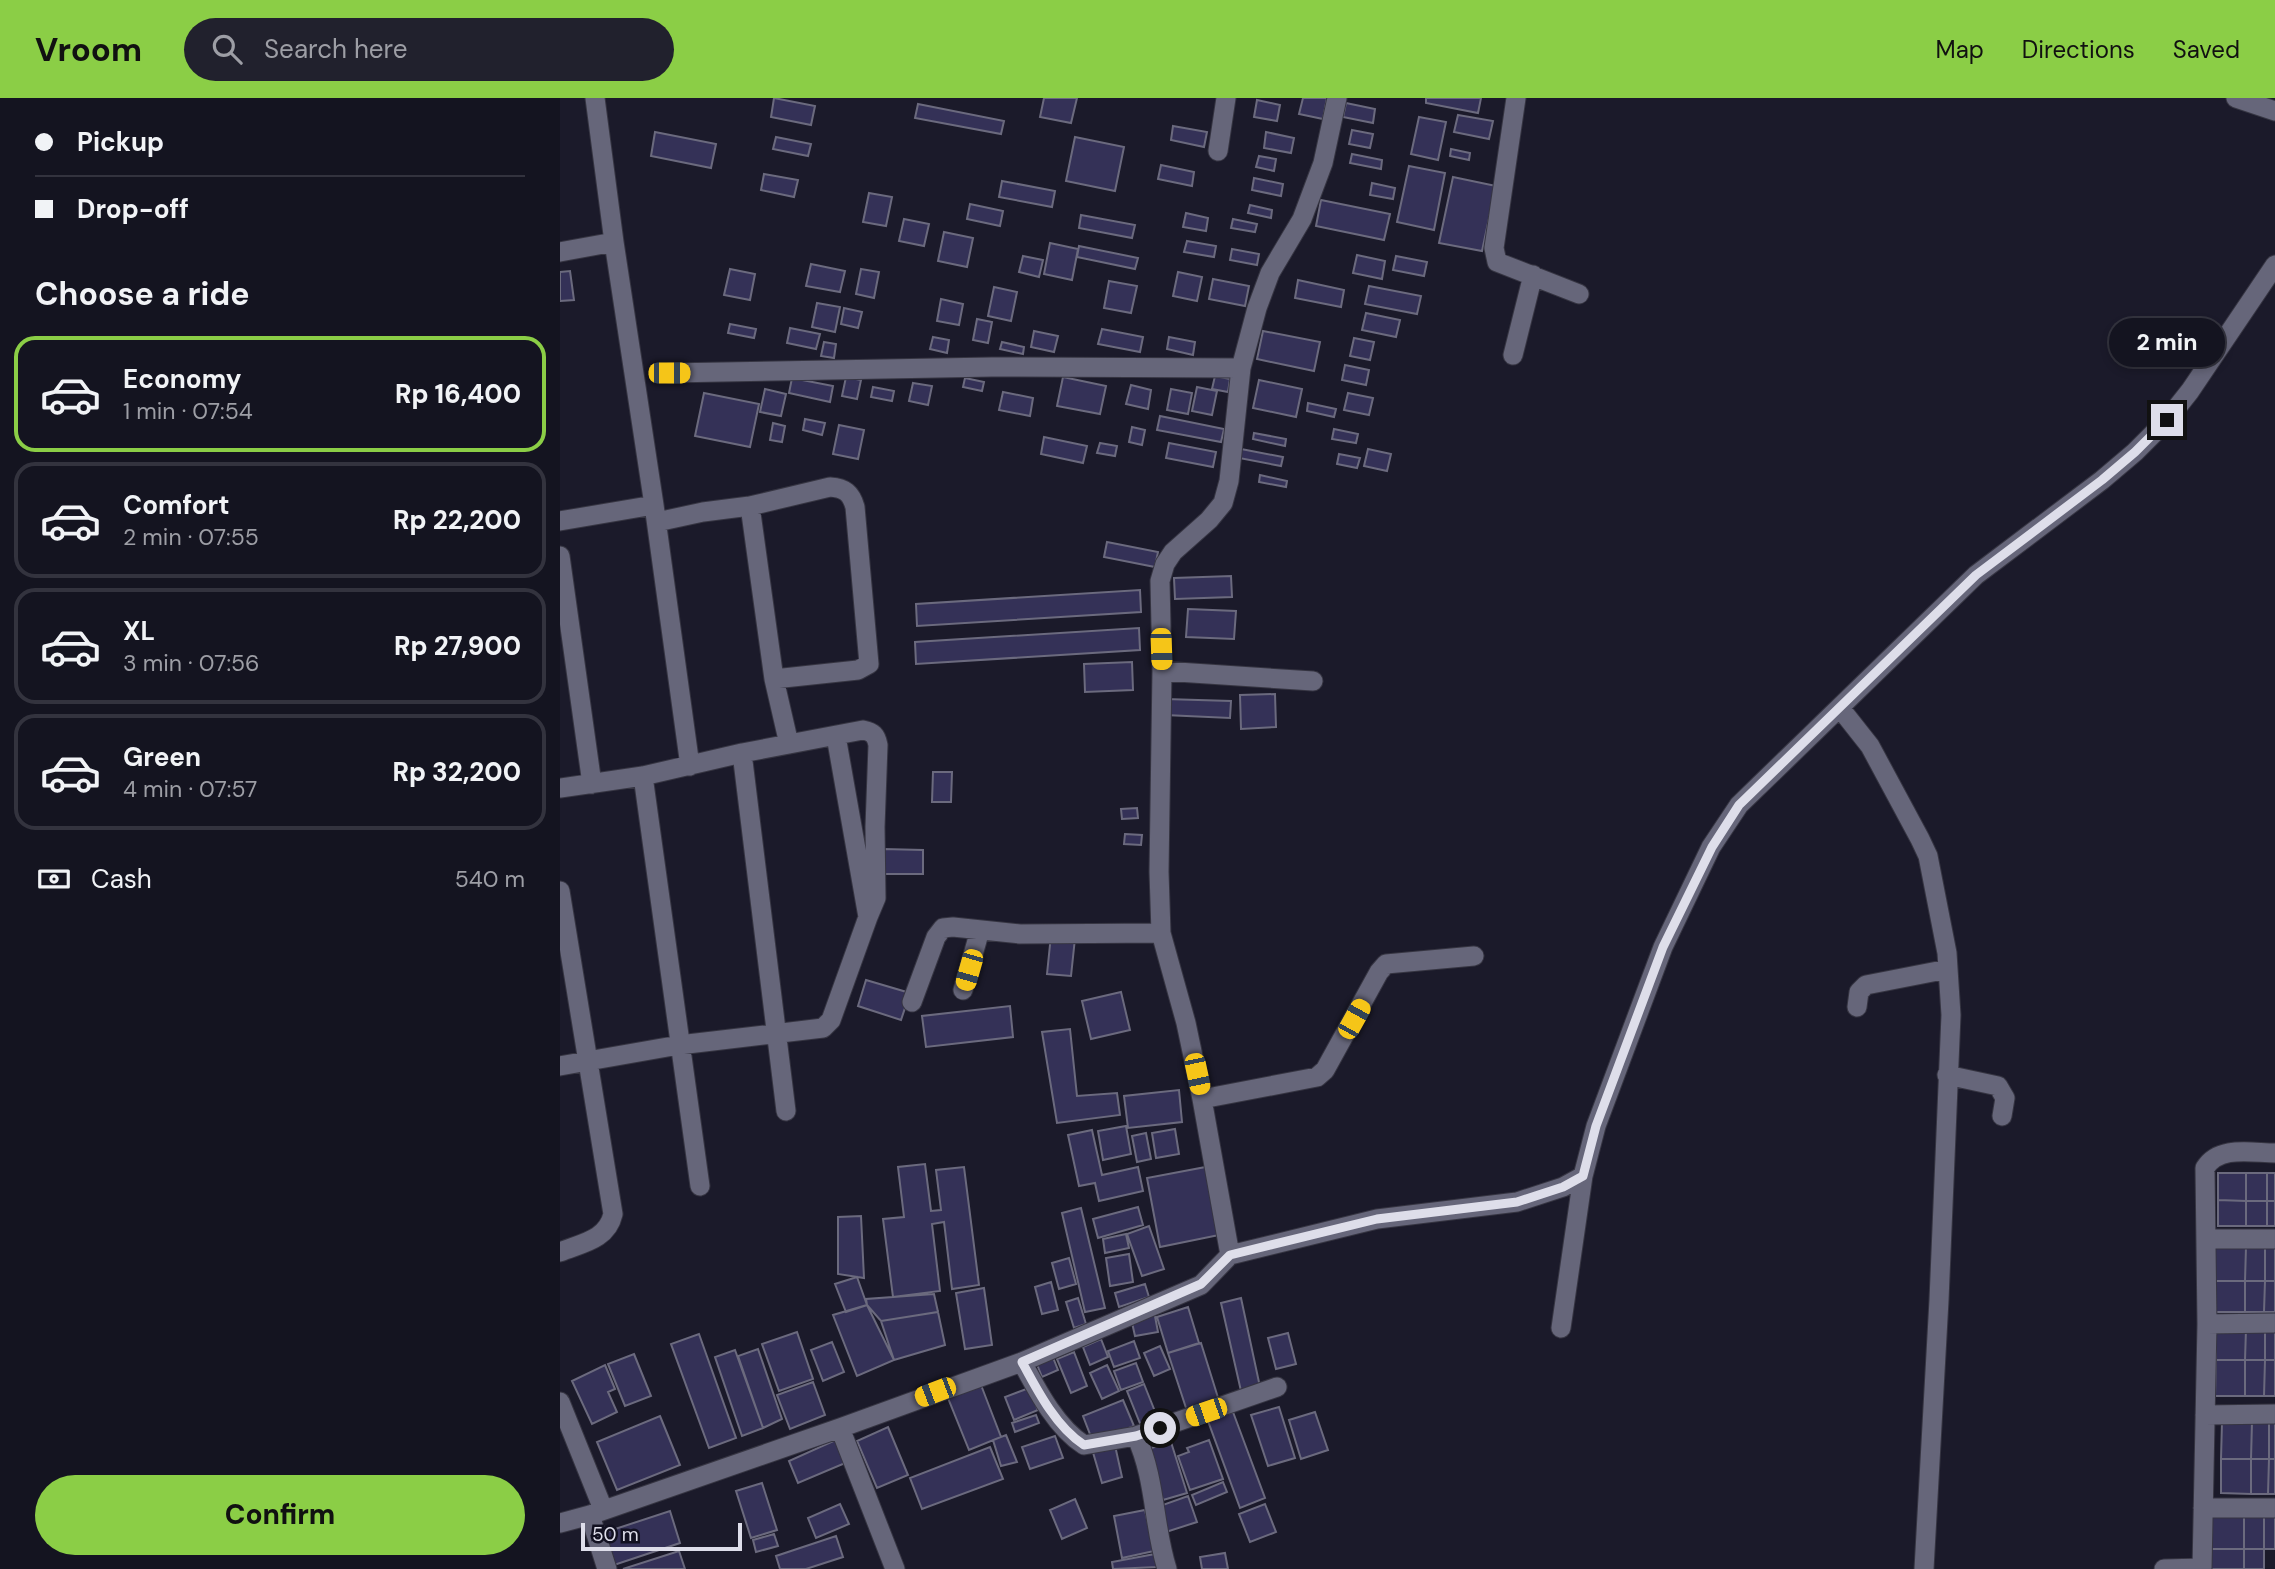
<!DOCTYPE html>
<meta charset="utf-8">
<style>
body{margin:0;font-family:"DM Sans",sans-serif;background:#21212d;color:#f1f3f6;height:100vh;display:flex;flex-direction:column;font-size:26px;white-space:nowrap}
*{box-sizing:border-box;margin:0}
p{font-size:23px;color:#9d9ea5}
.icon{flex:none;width:38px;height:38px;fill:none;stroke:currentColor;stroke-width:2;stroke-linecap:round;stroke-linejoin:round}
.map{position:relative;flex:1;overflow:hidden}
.sheet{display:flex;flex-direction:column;background:#141420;width:560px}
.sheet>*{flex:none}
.banner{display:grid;align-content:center;height:154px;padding:0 35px;background:#141420}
.scale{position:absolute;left:21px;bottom:18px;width:161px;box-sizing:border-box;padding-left:7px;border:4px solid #dedeea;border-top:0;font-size:19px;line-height:24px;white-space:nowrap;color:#dedeea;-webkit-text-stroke:5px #121121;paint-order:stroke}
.end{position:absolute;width:32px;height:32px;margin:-16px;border:9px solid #dedeea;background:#111;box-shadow:0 0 0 4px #111}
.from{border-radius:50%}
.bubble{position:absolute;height:49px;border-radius:24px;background:#141420;box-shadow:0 4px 10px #0003,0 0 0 2px #33333e;font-size:23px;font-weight:800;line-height:49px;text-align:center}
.car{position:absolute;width:21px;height:42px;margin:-21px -10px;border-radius:9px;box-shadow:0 0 5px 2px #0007;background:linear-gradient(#f5c518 24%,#345 0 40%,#f5c518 0 76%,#345 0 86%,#f5c518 0)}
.banner b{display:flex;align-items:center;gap:24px;height:66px;font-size:26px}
.banner b+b{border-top:2px solid #33333e}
.banner i{width:18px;height:18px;background:#f1f3f6}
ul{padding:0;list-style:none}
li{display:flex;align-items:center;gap:21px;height:116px;margin:0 14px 10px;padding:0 21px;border:4px solid #33333e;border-radius:21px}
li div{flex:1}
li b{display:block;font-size:26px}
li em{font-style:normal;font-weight:800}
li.current{border-color:#8bce46}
li>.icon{width:63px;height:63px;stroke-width:1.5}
h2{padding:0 35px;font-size:32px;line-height:84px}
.pay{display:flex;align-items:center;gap:18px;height:77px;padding:0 35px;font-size:26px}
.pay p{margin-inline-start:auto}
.primary-button{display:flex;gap:14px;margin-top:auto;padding:14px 35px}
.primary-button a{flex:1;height:80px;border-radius:42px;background:#8bce46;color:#111;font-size:28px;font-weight:800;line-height:80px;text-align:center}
header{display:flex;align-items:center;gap:42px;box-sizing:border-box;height:98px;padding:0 35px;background:#8bce46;color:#111}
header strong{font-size:33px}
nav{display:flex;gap:38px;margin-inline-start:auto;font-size:24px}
.search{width:490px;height:63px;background:#21212d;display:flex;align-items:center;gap:18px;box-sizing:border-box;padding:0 24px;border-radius:38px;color:#9d9ea5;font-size:26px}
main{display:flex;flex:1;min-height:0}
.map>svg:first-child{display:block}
.building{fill:#343157;stroke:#6b6a7e;stroke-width:2}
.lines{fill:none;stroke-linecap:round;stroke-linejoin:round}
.street-casing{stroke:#363542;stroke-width:21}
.street{stroke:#66667a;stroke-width:19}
.route{stroke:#dedeea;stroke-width:9}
</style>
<header>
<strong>Vroom</strong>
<div class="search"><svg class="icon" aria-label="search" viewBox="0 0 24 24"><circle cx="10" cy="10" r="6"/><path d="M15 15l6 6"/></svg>Search here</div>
<nav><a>Map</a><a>Directions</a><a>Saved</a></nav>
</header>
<main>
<section class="sheet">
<div class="banner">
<b><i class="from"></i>Pickup</b>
<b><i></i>Drop-off</b>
</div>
<h2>Choose a ride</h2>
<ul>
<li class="current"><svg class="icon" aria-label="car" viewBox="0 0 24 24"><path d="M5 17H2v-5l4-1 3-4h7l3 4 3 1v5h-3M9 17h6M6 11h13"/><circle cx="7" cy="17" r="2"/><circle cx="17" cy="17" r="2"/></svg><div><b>Economy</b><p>1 min · 07:54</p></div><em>Rp 16,400</em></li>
<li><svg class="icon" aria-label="car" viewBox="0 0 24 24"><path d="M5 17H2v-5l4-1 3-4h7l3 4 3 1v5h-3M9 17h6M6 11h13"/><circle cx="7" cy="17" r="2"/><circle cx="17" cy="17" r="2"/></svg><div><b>Comfort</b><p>2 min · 07:55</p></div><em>Rp 22,200</em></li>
<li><svg class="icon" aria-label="car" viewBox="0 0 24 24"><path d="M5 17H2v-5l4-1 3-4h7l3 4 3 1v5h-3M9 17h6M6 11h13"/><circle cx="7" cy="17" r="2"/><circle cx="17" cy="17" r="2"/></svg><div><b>XL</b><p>3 min · 07:56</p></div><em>Rp 27,900</em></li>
<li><svg class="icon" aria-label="car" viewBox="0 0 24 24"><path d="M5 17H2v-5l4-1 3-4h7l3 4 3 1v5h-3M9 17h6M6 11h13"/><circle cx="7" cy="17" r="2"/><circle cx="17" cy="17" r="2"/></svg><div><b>Green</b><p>4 min · 07:57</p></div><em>Rp 32,200</em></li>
</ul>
<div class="pay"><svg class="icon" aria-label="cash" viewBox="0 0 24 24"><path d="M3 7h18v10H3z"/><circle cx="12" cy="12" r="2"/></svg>Cash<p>540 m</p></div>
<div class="primary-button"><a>Confirm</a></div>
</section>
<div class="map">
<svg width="1715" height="1471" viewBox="0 0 1715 1471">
<rect width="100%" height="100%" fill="#1b1a2a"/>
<path class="building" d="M214 0 255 8 251 27 211 19Z
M484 0H517L511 25 480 19Z
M743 0H767L763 21 739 16Z
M866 0H921L918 15 866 5Z
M697 2 720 7 717 23 694 19Z
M786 5 815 11 813 25 783 19Z
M358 6 444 23 441 36 355 20Z
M898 17 933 23 929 41 894 34Z
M859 19 886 24 878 62 851 56Z
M613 28 647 34 644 49 611 42Z
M792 32 813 36 810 50 789 46Z
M95 34 156 46 151 70 91 58Z
M706 34 734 40 731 55 704 50Z
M216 39 251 46 248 58 213 51Z
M515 39 564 49 555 93 506 83Z
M891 51 910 55 909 62 890 58Z
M792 56 822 62 821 71 790 65Z
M699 58 716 61 714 73 696 69Z
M601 67 634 74 632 88 598 81Z
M849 68 885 75 874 132 837 124Z
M204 76 238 82 234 99 201 92Z
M893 79 936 88 922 153 879 145Z
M694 80 723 86 721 98 692 92Z
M442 83 495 93 492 109 439 99Z
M812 85 835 90 833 101 810 97Z
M309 95 332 99 326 128 303 124Z
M761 102 830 116 824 142 756 128Z
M410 106 443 113 440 128 407 121Z
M690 107 712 112 711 120 688 115Z
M626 115 648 120 646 133 623 129Z
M521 117 575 127 572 140 519 130Z
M344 121 369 126 364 148 339 143Z
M673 121 697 126 695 134 671 130Z
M384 134 413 140 407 169 378 163Z
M627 143 656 148 654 159 624 154Z
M490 145 518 151 512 182 484 176Z
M519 148 578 160 575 171 517 159Z
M672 151 699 156 697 167 670 162Z
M797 157 825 163 822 181 793 175Z
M463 158 483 162 479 179 459 174Z
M836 158 867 164 864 178 833 172Z
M251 166 285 173 280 194 246 188Z
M170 171 195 176 190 202 164 197Z
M301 171 319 174 314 200 296 196Z
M10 173 14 202 0 203V174Z
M618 174 642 179 637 203 613 198Z
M653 181 689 188 685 208 649 201Z
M738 182 784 192 781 209 735 200Z
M549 183 577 188 571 215 544 210Z
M809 188 861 198 857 216 805 206Z
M434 189 457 194 451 223 428 218Z
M381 201 403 206 399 227 377 223Z
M257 205 280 209 275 234 252 229Z
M284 210 302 214 298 230 281 226Z
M806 215 840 222 836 239 802 232Z
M417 221 432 224 428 245 413 242Z
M170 226 196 231 194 240 168 235Z
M230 230 260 236 256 251 227 245Z
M542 231 583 239 580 254 538 246Z
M474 233 498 238 494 254 471 249Z
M703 233 760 244 754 273 697 261Z
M373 239 389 242 387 255 370 251Z
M609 239 635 244 633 257 607 251Z
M794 240 814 244 810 262 790 258Z
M264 244 276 246 274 260 261 258Z
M442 244 464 249 463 256 440 251Z
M785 267 809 272 806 287 782 282Z
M655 278 670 281 668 294 652 291Z
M286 279 301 282 297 301 282 298Z
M503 279 546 288 540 316 497 308Z
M232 280 273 288 270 304 229 295Z
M405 280 424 284 422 293 403 289Z
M699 282 742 291 736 319 693 310Z
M353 285 372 288 368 307 349 303Z
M571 287 591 292 588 311 566 306Z
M313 289 334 293 332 303 311 299Z
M637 289 657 293 652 317 632 313Z
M205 291 226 296 221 318 200 314Z
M611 291 632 295 628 316 607 312Z
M443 294 473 300 470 318 439 312Z
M144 295 199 306 190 349 135 338Z
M788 295 813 300 809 317 784 312Z
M748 305 776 311 774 319 747 313Z
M600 318 664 331 661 344 597 332Z
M245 321 265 325 262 337 243 332Z
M213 325 225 328 222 344 210 342Z
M279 327 304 332 298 361 273 356Z
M572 329 585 332 582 347 569 344Z
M774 331 798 336 796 345 772 341Z
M694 335 726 341 725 348 693 341Z
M484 339 527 348 523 365 481 356Z
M540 345 557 348 555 358 537 355Z
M609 345 656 354 653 369 606 360Z
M676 350 723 359 721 368 674 359Z
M808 351 831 356 827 373 804 368Z
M779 356 800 360 797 370 777 366Z
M700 377 727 383 726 389 699 384Z
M547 444 598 454 595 469 544 459Z
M671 478 672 499 615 501 614 480Z
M580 492 581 514 357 528 356 506Z
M628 511 676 513 674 541 626 539Z
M579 530 580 552 356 566 355 544Z
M572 564 573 592 525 594 524 566Z
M715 596 716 629 681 631 680 597Z
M605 601 671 603 670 620 605 617Z
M373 674H392L391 704H372Z
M577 710 578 720 562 721 561 711Z
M565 736 582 737 581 747 564 746Z
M323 751 363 752V776H322Z
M491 837 515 840 511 878 487 876Z
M306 882 350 895 341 922 298 908Z
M561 894 570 932 531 941 522 903Z
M450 908 453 939 366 949 362 918Z
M510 931 517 998 557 995 560 1017 497 1025 482 934Z
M619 992 622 1024 568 1030 564 998Z
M566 1028 571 1056 543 1062 538 1033Z
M615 1031 619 1056 596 1060 592 1035Z
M532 1032 542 1077 578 1069 583 1093 539 1103 535 1085 519 1088 508 1037Z
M586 1035 591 1061 577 1064 572 1038Z
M365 1066 371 1113 381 1112 376 1072 404 1069 419 1187 392 1191 384 1124 372 1126 380 1193 333 1199 323 1121 344 1119 338 1069Z
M651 1068 664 1136 600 1149 587 1080Z
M1658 1075H1686V1103L1658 1102Z
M1686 1075H1707V1103H1686Z
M1707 1075H1715V1103H1707Z
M1658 1102 1686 1103V1128H1658Z
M1686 1103H1707V1128H1686Z
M1707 1103H1715V1128H1707Z
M578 1109 583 1127 538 1140 533 1121Z
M521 1110 545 1210 525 1214 502 1115Z
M301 1118 304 1180 278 1176V1119Z
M589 1128 604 1171 582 1178 567 1136Z
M566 1136 569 1150 545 1155 543 1141Z
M1686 1149 1685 1183H1654V1150Z
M1686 1149 1705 1150V1183H1685Z
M1705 1150H1715V1183H1705Z
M569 1156 573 1184 550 1188 546 1160Z
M509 1160 516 1186 499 1191 492 1165Z
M297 1179 307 1207 286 1214 275 1186Z
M1654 1183H1685V1214H1653Z
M1685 1183H1705L1704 1214H1685Z
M1705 1183H1715V1214H1704Z
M491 1184 498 1212 482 1216 475 1189Z
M585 1186 589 1199 559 1209 555 1195Z
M424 1190 432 1247 405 1251 396 1195Z
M374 1196 378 1214 321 1223 307 1207 306 1201Z
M518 1200 526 1226 514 1230 506 1204Z
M681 1200 700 1289 681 1293 661 1205Z
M307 1207 334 1262 297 1278 273 1217Z
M628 1209 639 1245 608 1255 597 1219Z
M594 1213 598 1234 575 1238 571 1220Z
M378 1214 385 1247 334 1262 321 1223Z
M1656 1231H1686L1685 1262H1656Z
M1686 1231H1705V1262H1685Z
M1705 1231H1715V1262H1705Z
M237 1234 253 1281 219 1293 202 1246Z
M728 1235 736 1266 716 1271 708 1240Z
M139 1236 176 1340 149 1350 111 1246Z
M541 1241 548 1259 530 1267 523 1249Z
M574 1243 580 1260 554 1269 548 1253Z
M272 1244 284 1274 263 1283 251 1252Z
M641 1245 660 1306 628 1316 608 1255Z
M600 1248 610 1271 594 1278 584 1255Z
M198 1251 222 1321 203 1330 178 1258Z
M175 1252 203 1330 182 1338 155 1259Z
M514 1254 527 1288 511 1295 497 1261Z
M74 1256 91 1298 65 1308 48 1266Z
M492 1257 498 1272 482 1279 476 1264Z
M1656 1262H1685V1298H1655Z
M1685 1262H1705L1704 1298H1685Z
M1705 1262H1715V1298H1704Z
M576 1265 583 1284 561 1292 554 1273Z
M45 1267 55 1291 48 1294 57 1314 32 1326 12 1283Z
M547 1267 559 1293 542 1301 530 1275Z
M253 1284 265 1317 230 1331 217 1297Z
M584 1286 600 1326 583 1333 567 1293Z
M421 1287 441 1339 409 1352 388 1300Z
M469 1290 478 1312 454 1322 445 1299Z
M563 1302 574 1328 533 1344 523 1318Z
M719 1309 735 1360 708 1368 691 1317Z
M673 1314 705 1400 680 1410 648 1323Z
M755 1314 768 1352 741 1361 729 1322Z
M476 1317 479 1325 455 1334 452 1325Z
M100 1318 120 1367 57 1392 37 1344Z
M1662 1324H1692L1691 1361H1661Z
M1692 1324H1709V1361H1691Z
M1709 1324H1715V1361H1709Z
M328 1329 348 1377 317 1390 297 1343Z
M446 1337 457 1364 441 1368 433 1342Z
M495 1338 503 1360 470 1371 462 1349Z
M280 1340 290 1363 238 1385 229 1363Z
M649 1342 663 1381 630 1392 618 1358 629 1354 627 1350Z
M554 1343 562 1379 542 1385 532 1351Z
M611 1344 627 1395 603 1402 588 1351Z
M430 1349 443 1381 362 1411 350 1380Z
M1661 1361H1691V1396L1661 1395Z
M1691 1361H1709L1708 1396H1691Z
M1709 1361H1715V1396H1708Z
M663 1384 667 1394 636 1407 632 1397Z
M202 1385 217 1432 191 1440 176 1393Z
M628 1398 637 1424 606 1434 597 1409Z
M515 1401 527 1430 502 1441 490 1412Z
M280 1406 289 1426 256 1440 248 1420Z
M705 1406 716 1434 690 1444 679 1416Z
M585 1412 594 1453 562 1460 554 1418Z
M110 1413 120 1445 54 1467 43 1435Z
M1651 1419H1684V1451H1651Z
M1684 1419H1704V1451H1684Z
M1704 1419H1715V1451H1704Z
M214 1436 218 1448 196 1454 193 1442Z
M276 1438 283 1459 246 1471H220L216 1458Z
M1651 1451H1684V1471H1651Z
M1684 1451H1704V1471H1684Z
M119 1453 125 1471H63Z
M665 1455 668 1471H642L640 1459Z
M595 1456 597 1469 553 1471 552 1464Z"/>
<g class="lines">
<g class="street-casing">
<path id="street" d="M35 0 54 144 94 407 130 668
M956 0 934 150 937 164 1019 196
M1676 0 1715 13
M658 53 666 0
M0 154 54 144
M953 257 973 177
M109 275 432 269 681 270
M190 408 214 581 229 646
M0 423 94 407
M97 424 143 414 190 408 270 389C285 390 291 395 295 409L309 566 298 572 214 581
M0 458 32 686
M602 573 753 583
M1280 610 1310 648 1360 741 1368 758 1387 855 1391 917 1379 1202 1364 1471
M182 655 226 1013
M83 678 140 1088
M0 690 83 678 182 655 303 632C313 634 316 637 318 647L315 729 316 800 308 819 276 638
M0 793 53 1116C47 1142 22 1145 0 1154
M403 892 420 832
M352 904 376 839 383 830 393 829 460 836 601 835
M1297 909 1299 894 1306 887 1388 871
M0 968 119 947 263 930 271 922 308 819
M1387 977 1438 988 1445 1000 1442 1018
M642 1001 757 979 765 972 819 874 826 866 914 858
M1647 1141H1715
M670 1157 642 1001 626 925 601 835 599 774 602 573 600 483 605 466 613 454 649 422 663 405 669 383 681 270 697 210 710 175 742 121 763 65 777 0
M1647 1226 1715 1225
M1001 1230 1023 1078
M462 1264C477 1292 496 1329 524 1347L576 1338 717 1289
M0 1304 43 1411
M1645 1317 1715 1316
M280 1330 335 1471
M576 1338C596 1381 593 1427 607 1471
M1643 1410H1715
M30 1417 47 1471
M0 1425 30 1417 280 1330 462 1264 641 1187 670 1157 817 1121 957 1104 1003 1089 1023 1078 1036 1028 1103 849 1151 749 1179 707 1416 477 1542 382 1575 354 1607 322 1630 293 1715 167
M1604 1471 1642 1470
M1642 1471 1647 1226 1645 1070C1659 1047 1692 1055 1715 1055"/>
</g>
<use href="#street" class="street"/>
</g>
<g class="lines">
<path class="route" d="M600 1330 576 1338 524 1347C496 1329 477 1292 462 1264L641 1186 670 1157 817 1121 957 1104 1003 1089 1023 1078 1036 1028 1103 849 1152 749 1179 707 1416 477 1542 382 1575 354 1607 322"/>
</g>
</svg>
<div class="scale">50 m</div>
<i class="end from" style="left:600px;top:1330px"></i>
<i class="end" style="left:1607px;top:322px"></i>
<div class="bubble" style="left:1549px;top:220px;width:116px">2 min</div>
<i class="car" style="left:109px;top:275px;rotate:90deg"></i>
<i class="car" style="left:601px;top:551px;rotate:178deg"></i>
<i class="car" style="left:409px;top:872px;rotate:196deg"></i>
<i class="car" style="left:794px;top:921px;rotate:29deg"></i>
<i class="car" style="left:637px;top:976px;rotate:168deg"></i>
<i class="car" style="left:375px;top:1294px;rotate:249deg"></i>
<i class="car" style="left:646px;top:1314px;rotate:251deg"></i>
</div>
</main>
